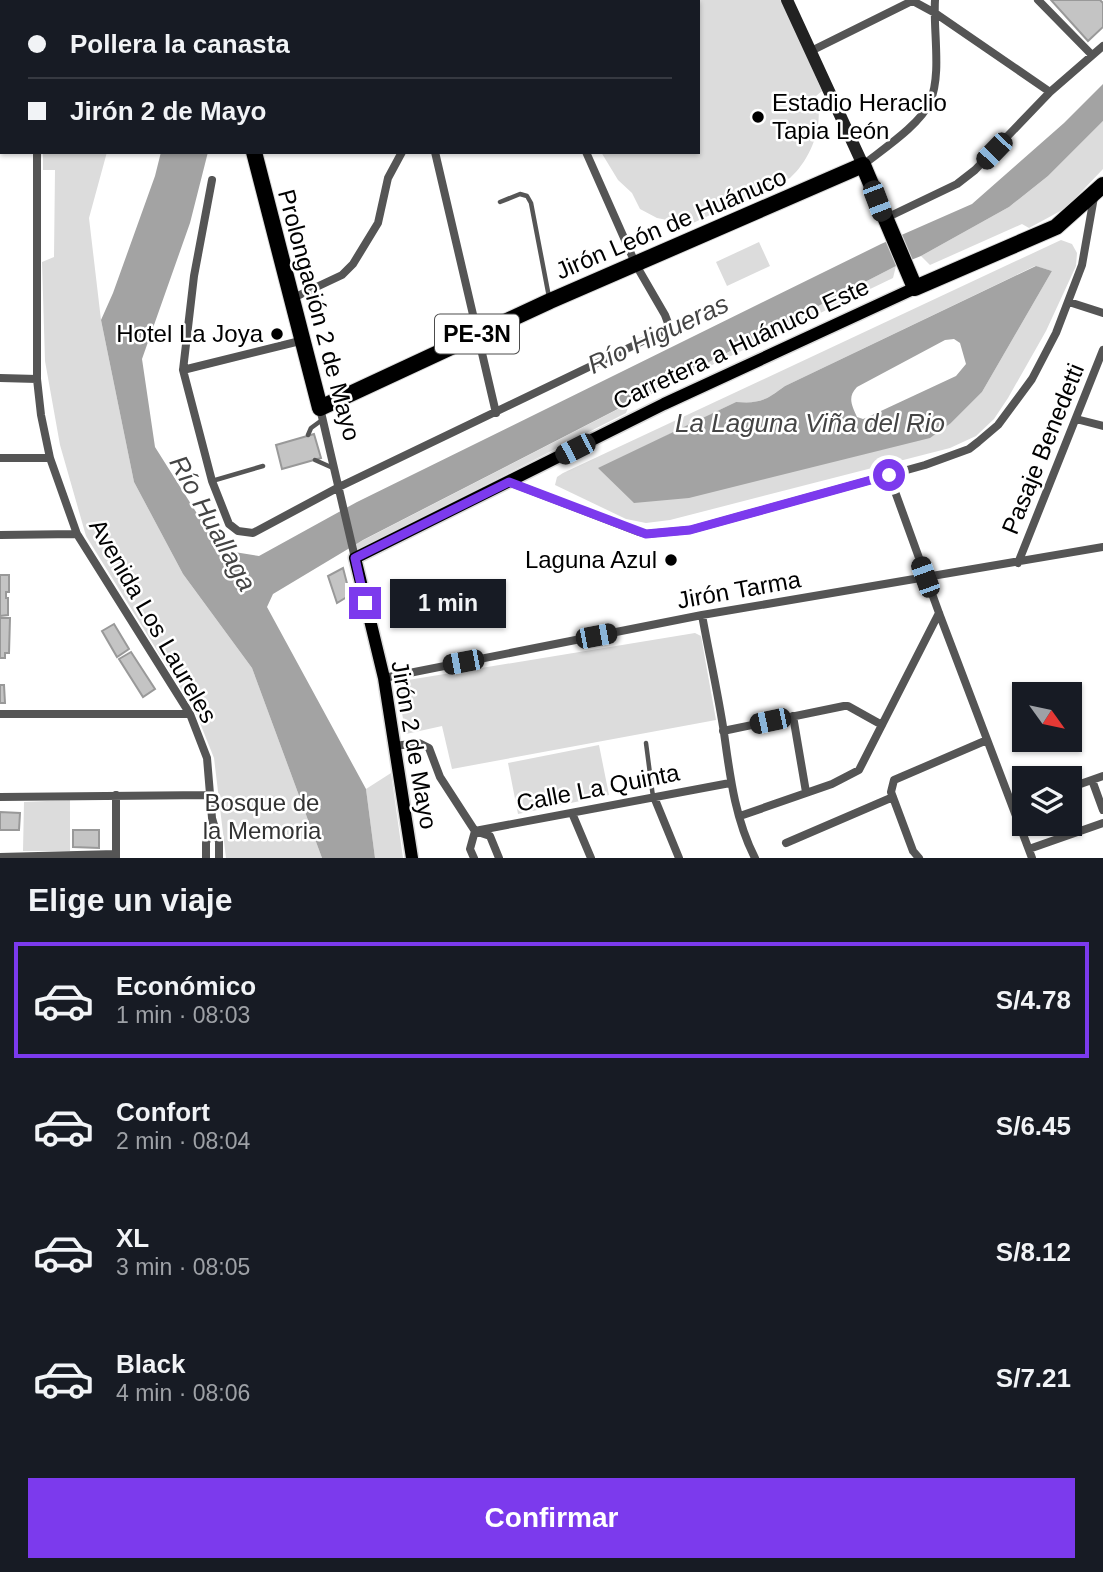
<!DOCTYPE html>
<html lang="es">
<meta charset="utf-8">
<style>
body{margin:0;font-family:Arial,sans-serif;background:#242831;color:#f1f3f6;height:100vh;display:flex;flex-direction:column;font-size:26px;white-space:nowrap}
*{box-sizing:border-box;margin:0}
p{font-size:23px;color:#9ea1a6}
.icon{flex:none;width:38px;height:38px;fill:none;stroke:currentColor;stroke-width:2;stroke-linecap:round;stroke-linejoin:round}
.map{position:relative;height:858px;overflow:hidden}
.side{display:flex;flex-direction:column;background:#171b24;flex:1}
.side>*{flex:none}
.guide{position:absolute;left:0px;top:0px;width:700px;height:154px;box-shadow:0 2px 5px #0004;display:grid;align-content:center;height:154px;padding:0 28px;background:#171b24}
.needle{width:46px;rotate:123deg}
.controls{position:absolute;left:1012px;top:682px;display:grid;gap:14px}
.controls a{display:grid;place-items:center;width:70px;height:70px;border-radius:0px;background:#171b24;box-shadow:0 2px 5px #0004;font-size:35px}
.end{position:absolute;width:32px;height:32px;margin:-16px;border:9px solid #7c3aed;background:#fff;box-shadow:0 0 0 4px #fff}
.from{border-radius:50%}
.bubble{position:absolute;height:49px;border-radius:0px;background:#171b24;box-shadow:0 2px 5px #0004;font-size:23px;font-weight:700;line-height:49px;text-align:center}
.car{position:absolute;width:21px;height:42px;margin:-21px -10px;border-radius:9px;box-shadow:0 0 5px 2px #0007;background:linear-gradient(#222 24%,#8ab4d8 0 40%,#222 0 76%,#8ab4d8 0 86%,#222 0)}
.guide b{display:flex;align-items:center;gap:24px;height:66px;font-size:26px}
.guide b+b{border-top:2px solid #363941}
.guide i{width:18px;height:18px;background:#f1f3f6}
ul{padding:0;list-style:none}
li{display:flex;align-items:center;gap:21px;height:116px;margin:0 14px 10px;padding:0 14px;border:4px solid transparent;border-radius:0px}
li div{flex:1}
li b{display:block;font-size:26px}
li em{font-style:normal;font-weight:700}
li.on{border-color:#7c3aed}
li>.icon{width:63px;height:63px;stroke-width:1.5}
h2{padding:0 28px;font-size:32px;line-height:84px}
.button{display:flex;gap:14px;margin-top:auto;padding:14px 28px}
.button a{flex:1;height:80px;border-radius:0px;background:#7c3aed;color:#fff;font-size:28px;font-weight:700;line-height:80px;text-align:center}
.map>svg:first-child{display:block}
.green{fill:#dcdcdc;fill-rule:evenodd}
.water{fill:#a3a3a3;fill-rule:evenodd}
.building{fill:#c4c4c4;stroke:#999;stroke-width:2}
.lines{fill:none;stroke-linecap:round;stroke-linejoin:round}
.primary-casing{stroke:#dbdbdb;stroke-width:15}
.highway-casing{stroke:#dbdbdb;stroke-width:18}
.lane{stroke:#555;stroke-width:4.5}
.street{stroke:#555;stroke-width:8}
.secondary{stroke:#222;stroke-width:12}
.primary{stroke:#000;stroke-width:12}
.highway{stroke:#000;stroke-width:16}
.route{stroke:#7c3aed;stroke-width:9}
.poi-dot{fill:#000;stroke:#fff;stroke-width:2.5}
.labels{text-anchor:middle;stroke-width:5;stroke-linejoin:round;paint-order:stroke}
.shield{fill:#fff;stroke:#4c4c4c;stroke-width:2}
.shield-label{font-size:23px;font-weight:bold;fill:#000}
.poi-label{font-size:24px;fill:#000;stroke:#fff;text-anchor:end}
.street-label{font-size:24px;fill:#000;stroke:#fff}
.park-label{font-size:24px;fill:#333;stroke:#fff}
.water-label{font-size:26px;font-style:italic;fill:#444;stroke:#fff}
</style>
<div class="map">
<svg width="1103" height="858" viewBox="0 0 1103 858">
<rect width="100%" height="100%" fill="#fff"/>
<path class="green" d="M574 0H782L822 91 816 96C825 124 811 159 790 178L693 223 672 221 657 218 640 209 632 193 618 180 601 152H698V2H573Z
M1103 121V169L1066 208 1029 228 1022 224 930 265 921 256 1009 207 1048 176Z
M43 152H107L89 218 101 320 134 482 183 574 252 668 322 858H226L214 758 196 713 86 536 60 445 45 361 42 262 54 257 55 170H43Z
M1061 240 1072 244 1077 253 1076 266 1046 331 1008 398 994 419 976 436 950 448 670 520 646 523 626 519 555 485 557 477 563 473ZM1035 266 1052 271 982 392 951 423 598 469 736 402C760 404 766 400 785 386Z
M759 242 770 266 727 286 716 262Z
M896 266 893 278 629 405 626 413 358 550 352 546Z
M695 633 701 636 716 720 452 769 442 726 406 734 396 682Z
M599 745 609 795 518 814 508 763Z
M391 773 403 858H375L366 789Z
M70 800V851H23L24 802Z"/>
<path class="water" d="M1103 84V121L1048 176 1009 207 921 256 896 266 363 540 273 594 267 607 366 789 375 858H322L252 668 183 574 134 482 101 320 113 293 155 176 161 152H208L190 223 142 359 155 447 208 531 222 550 259 556 357 502 881 244 972 204 1064 123Z
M1036 266 1052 271 982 392 951 423 930 438 689 498 634 503 598 468 736 402C760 404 766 400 785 386ZM954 339 960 343 966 364 956 376 868 417 863 419 857 417C852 406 847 397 857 387L945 340Z"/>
<path class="building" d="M1051 0H1100L1103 3V27L1088 41Z
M314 434 321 458 282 469 276 445Z
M343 568 350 595 337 603 328 576Z
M0 575H9V592H6V598H8V615L0 616Z
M0 618H10L9 653H5V658H0Z
M114 624 129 649 117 657 102 631Z
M131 652 155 689 143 697 119 659Z
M0 685H4L5 703H0Z
M0 812 20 813 19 830H0Z
M73 830H99V848L73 847Z"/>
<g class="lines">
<g class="primary-casing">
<path id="primary" d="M412 858 384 678 355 558 664 404 915 288"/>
</g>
<g class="highway-casing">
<path id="highway" d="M248 0V2
M254 152 320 408 550 301 863 165 915 288 1056 227 1103 185"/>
</g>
<path class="lane" d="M143 0V2
M500 202 520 194 527 196 531 203 549 297
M308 435 311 428 322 420
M315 460 333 468
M212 481 263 466
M646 743 653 797"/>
<path class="street" d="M35 0V2
M519 0 520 2
M911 0 935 13 1050 92
M1038 0 1092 55
M0 36H2
M811 51 912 1
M0 114H2
M37 152V379L41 415 50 458 77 534 190 714 207 758 212 818 219 842V858
M435 152 496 413
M863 165C883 149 920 125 930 102 942 74 933 31 935 0
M212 180 194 276 183 370 212 481 229 524 238 531 253 533 339 487 666 330 668 323 665 315 636 265 586 152
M886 218 957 184 975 170 1050 92 1103 46
M291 299 342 275 353 264 378 223 388 178 402 152
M1069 302 1103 313
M183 370 304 340
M0 378 37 379
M320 408 355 558
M1076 419 1103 426
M0 458H50
M889 475 939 613 1032 858
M509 482 639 532 646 534 690 530 925 465 969 449 978 442 998 425 1032 379 1056 333 1082 265 1094 197
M0 535 77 534
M1018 563 1103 350
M702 615C709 654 718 693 724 733 730 776 735 819 755 858
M384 678 702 615 1103 547
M0 714H190
M793 716 806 792
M723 731 844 706H848L882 725
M394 746 419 743 429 748 440 777 475 831 490 836 499 858
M1092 780 1103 810
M1069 788 1103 776
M116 795V858
M0 797 210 795
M654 797 679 858
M572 813 591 858
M740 816 832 784 859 770 939 613
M475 831 730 783
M786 843 893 797
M1029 849 1103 823
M0 857 116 854
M206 858V843L212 821
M474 858 470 849 475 831
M919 858 913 851 891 792 894 780 987 740"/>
<path class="secondary" d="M787 0 863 165"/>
<use href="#primary" class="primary"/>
<use href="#highway" class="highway"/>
</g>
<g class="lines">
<path class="route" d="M365 603 355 558 509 482 646 534 690 530 889 475"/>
</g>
<g class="poi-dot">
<circle cx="758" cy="117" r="7"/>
<circle cx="277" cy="334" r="7"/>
<circle cx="671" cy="560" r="7"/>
</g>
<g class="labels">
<rect class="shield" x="435" y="314.5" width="84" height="39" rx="5"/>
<g class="shield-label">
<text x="477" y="342">PE-3N</text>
</g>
<g class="poi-label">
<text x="772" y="111" text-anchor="start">Estadio Heraclio<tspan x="772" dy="28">Tapia León</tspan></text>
<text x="263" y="342">Hotel La Joya</text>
<text x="657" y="568">Laguna Azul</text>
</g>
<g class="street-label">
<text transform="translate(671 224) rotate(-23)" y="8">Jirón León de Huánuco</text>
<text transform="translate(319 315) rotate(75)" y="8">Prolongación 2 de Mayo</text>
<text transform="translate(741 344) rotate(-25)" y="8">Carretera a Huánuco Este</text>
<text transform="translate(1043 449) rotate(-68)" y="8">Pasaje Benedetti</text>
<text transform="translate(739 590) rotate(-10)" y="8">Jirón Tarma</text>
<text transform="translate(153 621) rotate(60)" y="8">Avenida Los Laureles</text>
<text transform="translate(414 745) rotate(80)" y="8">Jirón 2 de Mayo</text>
<text transform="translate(598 788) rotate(-11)" y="8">Calle La Quinta</text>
</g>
<g class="park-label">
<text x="262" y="811">Bosque de<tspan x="262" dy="28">la Memoria</tspan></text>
</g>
<g class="water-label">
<text transform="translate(658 334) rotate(-25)" y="9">Río Higueras</text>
<text x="810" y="432">La Laguna Viña del Rio</text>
<text transform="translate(213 523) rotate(61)" y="9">Río Huallaga</text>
</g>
</g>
</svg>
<div class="controls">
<a><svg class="needle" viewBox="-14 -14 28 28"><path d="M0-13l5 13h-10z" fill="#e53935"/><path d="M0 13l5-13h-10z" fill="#9ea1a6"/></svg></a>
<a><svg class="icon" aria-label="layers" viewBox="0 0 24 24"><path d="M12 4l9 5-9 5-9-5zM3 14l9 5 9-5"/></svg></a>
</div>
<i class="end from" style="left:889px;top:475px"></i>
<i class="end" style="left:365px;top:603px"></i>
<div class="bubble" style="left:390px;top:579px;width:116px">1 min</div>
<i class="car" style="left:994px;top:151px;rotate:224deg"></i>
<i class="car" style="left:877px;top:201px;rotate:159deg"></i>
<i class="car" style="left:575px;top:449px;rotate:243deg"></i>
<i class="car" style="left:925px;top:577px;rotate:340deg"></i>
<i class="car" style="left:596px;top:636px;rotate:79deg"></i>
<i class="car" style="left:463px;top:662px;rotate:259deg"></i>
<i class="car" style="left:770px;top:721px;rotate:258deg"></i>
<div class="guide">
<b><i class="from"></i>Pollera la canasta</b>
<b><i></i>Jirón 2 de Mayo</b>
</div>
</div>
<section class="side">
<h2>Elige un viaje</h2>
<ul>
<li class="on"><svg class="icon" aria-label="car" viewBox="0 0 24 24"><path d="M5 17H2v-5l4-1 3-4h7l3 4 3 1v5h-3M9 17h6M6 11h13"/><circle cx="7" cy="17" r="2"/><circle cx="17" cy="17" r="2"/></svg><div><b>Económico</b><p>1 min · 08:03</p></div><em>S/4.78</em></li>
<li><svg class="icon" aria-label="car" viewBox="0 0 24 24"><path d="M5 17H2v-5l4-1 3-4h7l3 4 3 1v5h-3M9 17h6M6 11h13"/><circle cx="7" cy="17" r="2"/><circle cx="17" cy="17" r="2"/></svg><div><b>Confort</b><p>2 min · 08:04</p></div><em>S/6.45</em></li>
<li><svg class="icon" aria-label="car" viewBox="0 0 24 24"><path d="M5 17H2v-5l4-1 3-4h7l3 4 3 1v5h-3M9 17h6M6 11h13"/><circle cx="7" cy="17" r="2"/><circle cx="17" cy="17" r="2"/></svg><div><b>XL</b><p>3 min · 08:05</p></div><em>S/8.12</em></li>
<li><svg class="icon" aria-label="car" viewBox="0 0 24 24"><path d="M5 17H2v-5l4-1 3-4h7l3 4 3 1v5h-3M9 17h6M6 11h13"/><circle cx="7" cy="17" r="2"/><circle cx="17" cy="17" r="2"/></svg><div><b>Black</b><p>4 min · 08:06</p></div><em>S/7.21</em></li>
</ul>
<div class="button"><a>Confirmar</a></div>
</section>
